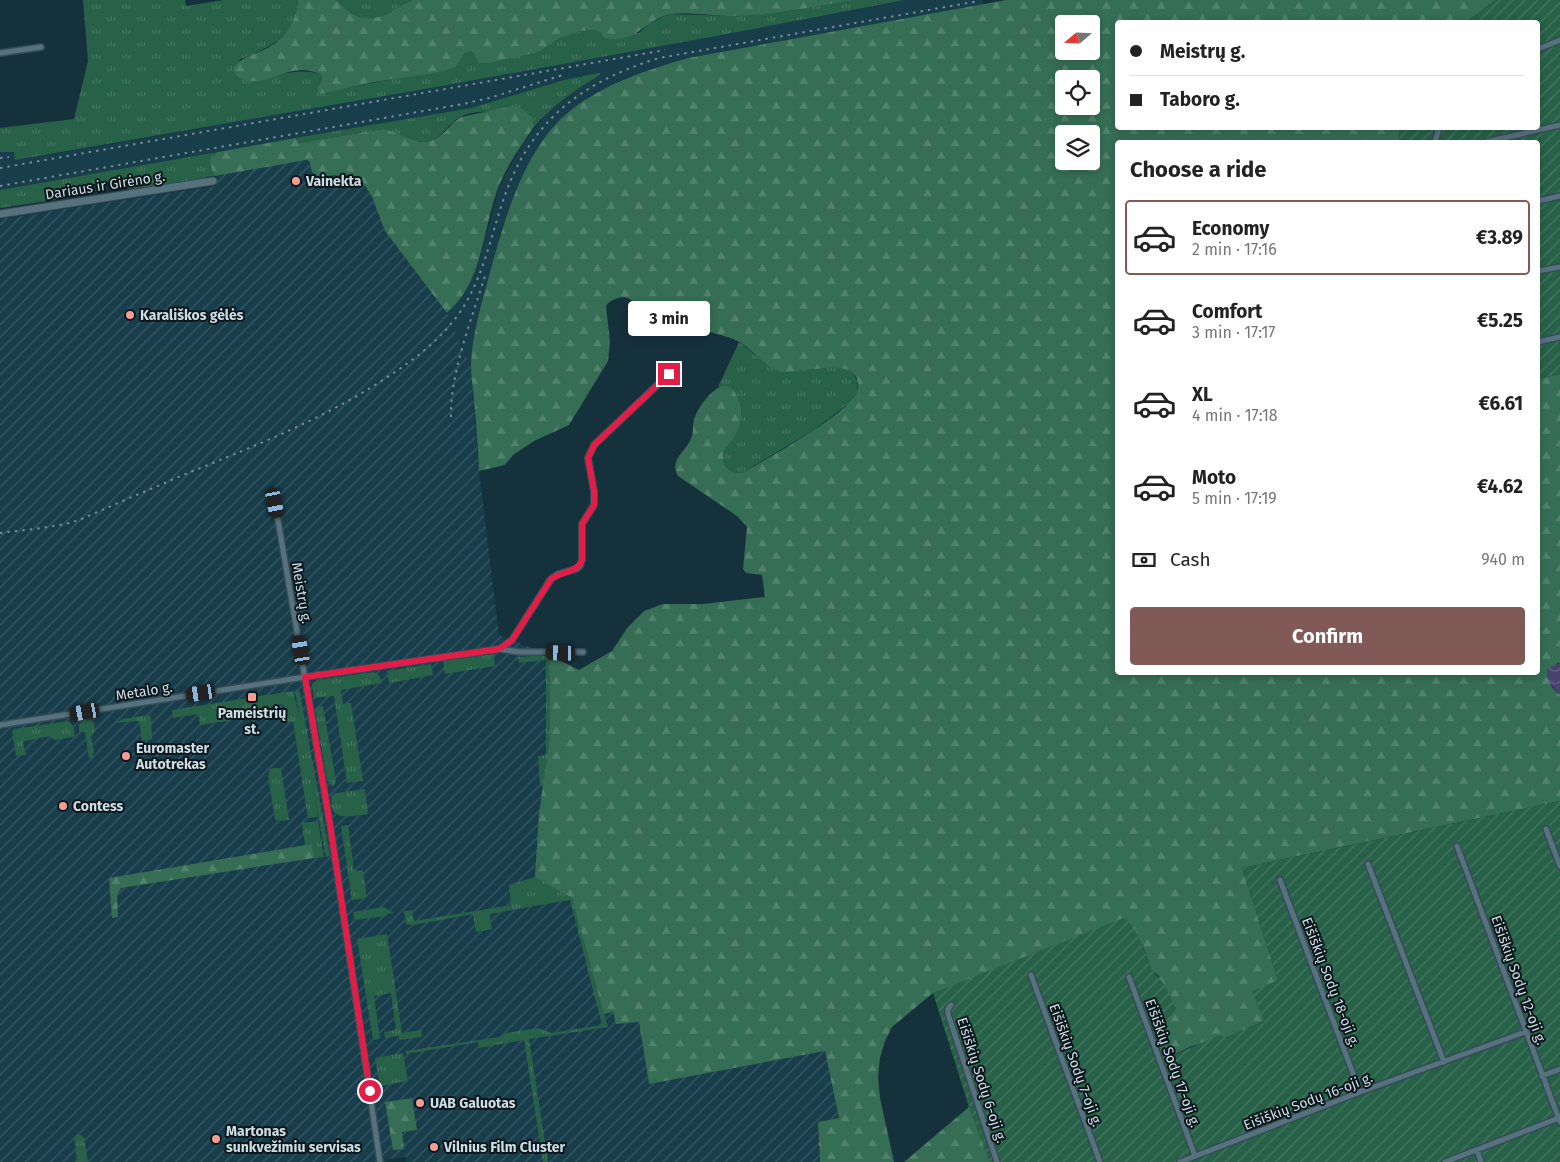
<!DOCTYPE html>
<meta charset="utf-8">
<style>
body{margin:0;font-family:"Fira Sans",sans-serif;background:#f6f6f6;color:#222;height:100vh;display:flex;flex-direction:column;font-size:19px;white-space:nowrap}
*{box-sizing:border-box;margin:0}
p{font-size:16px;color:#767676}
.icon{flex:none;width:28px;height:28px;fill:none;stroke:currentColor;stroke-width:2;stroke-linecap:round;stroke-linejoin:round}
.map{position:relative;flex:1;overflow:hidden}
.sheet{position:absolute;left:1115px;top:140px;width:425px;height:535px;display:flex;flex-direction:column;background:#fff;border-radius:5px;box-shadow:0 2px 8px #0003}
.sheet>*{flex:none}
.top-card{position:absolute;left:1115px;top:20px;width:425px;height:110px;border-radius:5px;box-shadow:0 2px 8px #0003;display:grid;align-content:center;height:110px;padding:0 15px;background:#fff}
.needle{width:32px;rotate:251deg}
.fabs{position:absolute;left:1055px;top:15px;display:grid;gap:10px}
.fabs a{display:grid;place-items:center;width:45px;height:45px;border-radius:5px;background:#fff;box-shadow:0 2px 8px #0003;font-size:25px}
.end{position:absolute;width:22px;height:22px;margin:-11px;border:6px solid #e11d48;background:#fff;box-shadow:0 0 0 2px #fff}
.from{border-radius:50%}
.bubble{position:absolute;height:35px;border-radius:5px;background:#fff;box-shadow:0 2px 8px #0003;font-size:16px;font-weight:700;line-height:35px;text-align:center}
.car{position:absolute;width:15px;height:30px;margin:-15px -8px;border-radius:6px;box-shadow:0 0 4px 1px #0007;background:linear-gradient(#222 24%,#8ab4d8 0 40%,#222 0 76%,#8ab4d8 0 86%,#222 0)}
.top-card b{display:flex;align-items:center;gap:18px;height:48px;font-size:19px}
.top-card b+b{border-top:1px solid #e0e0e0}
.top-card i{width:12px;height:12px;background:#222}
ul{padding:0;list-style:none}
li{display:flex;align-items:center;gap:15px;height:75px;margin:0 10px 8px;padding:0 5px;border:2px solid transparent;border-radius:5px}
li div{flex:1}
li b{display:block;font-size:19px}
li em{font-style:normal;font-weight:700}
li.on{border-color:#815956}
li>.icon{width:45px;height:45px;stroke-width:1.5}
h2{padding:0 15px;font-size:22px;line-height:60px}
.pay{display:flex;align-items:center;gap:12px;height:55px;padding:0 15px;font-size:19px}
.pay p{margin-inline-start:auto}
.cta{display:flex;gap:10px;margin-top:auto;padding:10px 15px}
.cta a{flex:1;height:58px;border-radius:5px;background:#815956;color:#fff;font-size:20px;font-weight:700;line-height:58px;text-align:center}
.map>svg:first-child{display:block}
.built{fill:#183d4b}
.industrial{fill:url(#industrial-furrows)}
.grass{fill:url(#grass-tufts)}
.forest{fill:url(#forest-firs);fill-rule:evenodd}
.garden{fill:url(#garden-furrows)}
.water{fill:url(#water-waves)}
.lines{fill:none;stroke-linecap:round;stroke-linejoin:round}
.minor-casing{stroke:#364c55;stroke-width:8}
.tertiary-casing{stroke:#364c55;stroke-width:9}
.minor{stroke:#55727e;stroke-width:5}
.tertiary{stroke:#55727e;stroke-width:7}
.rail{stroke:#768b94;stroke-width:2;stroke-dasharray:2.5 5;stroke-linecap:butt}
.route{stroke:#e11d48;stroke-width:6}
.poi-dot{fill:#f59c95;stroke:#0c171c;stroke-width:2}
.labels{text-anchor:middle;stroke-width:4;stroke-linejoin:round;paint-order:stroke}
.poi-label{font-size:14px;font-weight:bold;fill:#cedde4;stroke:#0c171c;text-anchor:start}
.street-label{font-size:14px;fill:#cedde4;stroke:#0c171c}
</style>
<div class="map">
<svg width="1560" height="1162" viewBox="0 0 1560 1162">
<defs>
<pattern id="industrial-furrows" width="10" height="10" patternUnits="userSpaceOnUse" patternTransform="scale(1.25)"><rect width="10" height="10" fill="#183d4b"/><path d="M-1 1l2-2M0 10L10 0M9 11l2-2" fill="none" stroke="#385965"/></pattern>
<pattern id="grass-tufts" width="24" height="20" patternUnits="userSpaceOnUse" patternTransform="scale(1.25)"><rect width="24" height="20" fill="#276147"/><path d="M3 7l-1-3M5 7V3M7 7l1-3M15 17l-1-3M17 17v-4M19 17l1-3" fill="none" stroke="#457761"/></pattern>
<pattern id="forest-firs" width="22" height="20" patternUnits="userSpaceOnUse" patternTransform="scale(1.25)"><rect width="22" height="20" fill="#356e54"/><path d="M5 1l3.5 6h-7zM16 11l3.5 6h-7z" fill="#51826c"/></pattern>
<pattern id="garden-furrows" width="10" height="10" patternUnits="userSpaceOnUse" patternTransform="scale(1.25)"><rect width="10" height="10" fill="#276147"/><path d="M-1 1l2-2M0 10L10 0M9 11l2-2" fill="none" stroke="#457761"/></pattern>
<pattern id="water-waves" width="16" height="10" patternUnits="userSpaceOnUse" patternTransform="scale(1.25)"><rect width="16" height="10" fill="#49426f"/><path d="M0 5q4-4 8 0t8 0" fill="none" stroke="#625d83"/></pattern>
</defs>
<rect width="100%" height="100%" fill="#15313c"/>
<path class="built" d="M905 0H983L984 5 688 58 646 70 617 82 571 110 556 124 532 158 502 227 474 335 471 367 447 313 454 307 469 284 480 257 500 184 524 142 548 111 565 97 600 75 564 80 471 108 0 190V152H14L15 160 82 149 711 37Z"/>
<path class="industrial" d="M306 159 308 161 312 172 317 176 351 175 362 181 372 197 385 231 447 313 471 367 479 471 499 635 549 655 550 736 539 813 572 897 604 1014 613 1012 639 1022 649 1084 825 1051 839 1118 818 1122 820 1162H406V1157L387 1159 386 1162H0V219L216 186 215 176Z"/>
<path class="grass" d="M83 0H185L186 6 223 0H298C294 38 270 47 239 60L253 82C277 76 296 67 321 74L322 81 319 93 456 67 465 53 470 50 475 53 521 55 539 52 560 38 581 31 595 30 602 33H639L650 23 669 14 733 16 790 11 854 0H905L711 37 436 87 15 160 14 152H0V128L74 119 88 61Z
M336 0H413C404 3 397 8 389 13 365 24 353 17 336 0Z
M598 73H600V75C575 90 553 105 534 127L533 118C511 115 481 106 460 117 446 125 441 142 423 142 408 142 397 132 383 129L299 143 295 138 471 108 564 80Z
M218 152 213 155 210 167 215 176 205 177V179L133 189H129L125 183 116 184 114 181 64 188 63 197 60 199 0 208V190Z
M739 342 775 370 785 371 843 367 853 373 857 381 858 391 852 401 812 431 742 473C730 474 720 466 724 452 726 446 732 441 735 436 742 425 744 407 737 396 732 387 728 386 718 387Z
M494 654 495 666 445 674 443 661Z
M549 655 550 736 543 786H540L538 756 546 755V660L519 663 518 657Z
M431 664 433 675 389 683 387 671Z
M374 672 379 675 382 683 341 690 343 704 351 703 363 781 347 783 334 696 314 698 312 684 317 680Z
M298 690 300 693 330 856 326 857 308 763 318 817 308 818 293 722H286L284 704 271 706 273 719 267 720 266 715 200 725 198 714 173 718 172 710 293 691 300 718 295 691Z
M323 706 336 781 334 786 331 785 327 780 315 710 317 707Z
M148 715 151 717 152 739 142 741 139 721 114 723 123 719Z
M84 718 90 719 94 723 95 731 91 737 94 753 92 754 93 757 89 758 85 732H79V724Z
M69 721 73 726 75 735 73 737 54 740 50 736 25 741 23 743 26 755 16 756 12 731 14 729Z
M274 768H281L289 820 278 821 275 819 268 776 270 769Z
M365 789 368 814C350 816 327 824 332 795L336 793Z
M318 821 324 857 314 858 312 844 305 845 302 823Z
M348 825 354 871 363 870 367 898 352 900 341 826Z
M535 877 572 897 608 1027 529 1039 548 1162H543L524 1040 479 1048 478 1042 406 1054 405 1051 500 1037 506 1033 538 1028 551 1033 602 1025 570 900 490 914 492 929 476 932 473 914 413 925 406 924 404 911 412 910 414 921 511 905 509 885Z
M384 907 394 913 387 914V916L355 920 353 912Z
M387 934 402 1033 421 1030 422 1037 400 1040 399 1036 385 1038 384 1032 396 1030 391 993 374 996 380 1039 373 1040 357 939Z
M403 1053 408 1081 380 1086 375 1058Z
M78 1134 84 1137 88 1162H77L74 1137Z"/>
<path class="forest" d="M298 0H336C353 17 365 24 389 13 397 8 404 3 413 0H854C814 7 773 15 733 16 717 16 680 11 667 15 643 22 636 44 605 38L601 33 595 30 581 31 560 38 539 52 489 63H479L475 53 470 51 465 53 456 67 440 72 374 82 319 94 317 88 322 81 321 74C314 72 308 70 301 70 278 71 256 92 236 75L234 67C241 58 251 55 261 51 283 42 296 23 298 0Z
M1006 0H1495L1467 22H1118V128H1400L1399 142H1118V672H1538V379L1560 374V663H1557L1551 686 1557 693 1560 694V801L1242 868 1278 980 1264 1021 1225 1038 1192 1046 1164 1059 1155 1035 1158 1028 1164 1024 1159 976 1152 971 1142 944 933 993 892 1027 885 1041 880 1058 878 1077 880 1098 894 1162H820L818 1122 839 1118 825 1051 649 1084 639 1022 616 1024 613 1012 604 1014 572 898 535 877 539 813 550 736 549 655 579 670 612 651 628 627 644 611 663 604H703L765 597 762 575 746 573 743 569 747 527 737 516 678 476C668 459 688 451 692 436 694 430 692 422 695 417 698 407 715 384 726 386 731 387 735 391 737 396 744 407 742 425 735 436 732 442 726 446 724 452 720 466 730 474 742 473 763 461 856 410 858 389 861 348 792 381 773 369 762 362 752 350 741 343 731 336 716 335 705 330 698 328 691 322 684 321 673 319 661 325 650 320 637 314 636 293 618 298 612 300 610 301 606 306L610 342 608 361 569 425 534 441 513 455 505 465 479 471C478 447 476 423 474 399 473 388 471 377 471 365 472 336 480 309 488 280 503 224 523 148 571 110 606 83 646 70 688 58ZM1064 24H1091V51H1064ZM1064 79H1091V106H1064ZM1064 134H1091V161H1064Z
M517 105 533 118 534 127C521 145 509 163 500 183 482 226 485 280 447 313L385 231 372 197 362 181 351 175 317 176 312 172 309 161 306 160 215 176C209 166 207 158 218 152L295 138 299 143 383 129C404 133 420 152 441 135 449 129 453 121 461 117Z
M312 844 314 858 121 888 117 895 118 917 112 918 109 878Z
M412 1098 417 1130 402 1132 404 1149 393 1150 385 1102Z
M969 1107 990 1162H904Z"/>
<path class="garden" d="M1495 0H1560V374L1538 379V142H1399L1400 128H1538V22H1467Z
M1560 801V1162H990L969 1107 933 993 1123 918C1137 924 1145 954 1151 968 1153 973 1158 976 1161 980 1167 989 1171 998 1176 1008 1171 1023 1160 1022 1155 1035L1164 1059 1220 1035 1225 1038 1264 1021 1252 991 1278 980 1242 868Z"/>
<path class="water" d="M1560 663V694L1557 693 1547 678V670L1553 666Z"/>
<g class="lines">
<g class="minor-casing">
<path id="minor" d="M1538 49 1560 40
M0 53 41 47
M1435 142 1439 128
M1486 142 1560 125
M1538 201 1560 196
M1538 271 1560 267
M1538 342 1560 337
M275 503 330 825 380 1162
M500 649 512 640 551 579 558 574 576 569 580 566 582 560V524L594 505V491L588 458 594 445 669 374
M0 725 305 677 499 649 519 652H583
M1546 829 1560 866
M1457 846 1560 1122
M1368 864 1444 1062
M1280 880 1360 1092
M1031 975 1100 1162
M1129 977 1195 1156
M951 1005 948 1009V1014L997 1162
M1542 1076 1560 1069
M1477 1150 1481 1162
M1180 1162 1360 1092 1525 1032
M1445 1162 1559 1118"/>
</g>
<g class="tertiary-casing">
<path id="tertiary" d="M0 214 213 181"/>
</g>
<use href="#minor" class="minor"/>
<use href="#tertiary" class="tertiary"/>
<path class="rail" d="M0 158 9 157
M0 168 665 50
M0 186 463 104 489 98 563 75
M451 417C450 373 472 318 485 276
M0 533C24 530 49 528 73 522 85 518 97 512 109 507 131 497 154 488 176 478 244 450 313 424 375 385 405 366 433 347 455 319 483 283 490 237 505 195 532 119 584 81 659 58L979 1"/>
</g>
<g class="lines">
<path class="route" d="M370 1091 330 824 305 677 499 649 512 640 551 579C561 572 578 572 582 560V524L594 505V491L588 458 594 445 669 374"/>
</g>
<g class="poi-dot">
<circle cx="296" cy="181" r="5"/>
<circle cx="130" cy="315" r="5"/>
<rect x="247" y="692" width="10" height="10" rx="2.5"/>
<circle cx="126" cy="756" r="5"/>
<circle cx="63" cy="806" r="5"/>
<circle cx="420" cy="1103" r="5"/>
<circle cx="216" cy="1139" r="5"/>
<circle cx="434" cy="1147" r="5"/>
</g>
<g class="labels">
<g class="poi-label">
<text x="306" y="186">Vainekta</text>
<text x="140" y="320">Karališkos gėlės</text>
<text x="252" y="718" text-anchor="middle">Pameistrių<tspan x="252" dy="16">st.</tspan></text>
<text x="136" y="753">Euromaster<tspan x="136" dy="16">Autotrekas</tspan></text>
<text x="73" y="811">Contess</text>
<text x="430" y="1108">UAB Galuotas</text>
<text x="226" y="1136">Martonas<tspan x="226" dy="16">sunkvežimiu servisas</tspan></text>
<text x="444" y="1152">Vilnius Film Cluster</text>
</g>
<g class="street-label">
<text transform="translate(105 185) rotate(-9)" y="5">Dariaus ir Girėno g.</text>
<text transform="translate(302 593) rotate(80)" y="5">Meistrų g.</text>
<text transform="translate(144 691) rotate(-9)" y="5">Metalo g.</text>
<text transform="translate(1519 980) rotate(70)" y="5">Eišiškių Sodų 12-oji g.</text>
<text transform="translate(1331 982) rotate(69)" y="5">Eišiškių Sodų 18-oji g.</text>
<text transform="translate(1173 1063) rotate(70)" y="5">Eišiškių Sodų 17-oji g.</text>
<text transform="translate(1076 1065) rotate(70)" y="5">Eišiškių Sodų 7-oji g.</text>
<text transform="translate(982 1080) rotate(72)" y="5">Eišiškių Sodų 6-oji g.</text>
<text transform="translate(1308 1101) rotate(-21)" y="5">Eišiškių Sodų 16-oji g.</text>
</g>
</g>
</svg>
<div class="fabs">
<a><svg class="needle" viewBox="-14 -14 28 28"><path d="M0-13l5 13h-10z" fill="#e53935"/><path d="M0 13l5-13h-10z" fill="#767676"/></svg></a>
<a><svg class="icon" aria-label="locate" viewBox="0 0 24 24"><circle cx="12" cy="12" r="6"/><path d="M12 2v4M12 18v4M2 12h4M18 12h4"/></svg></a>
<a><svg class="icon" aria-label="layers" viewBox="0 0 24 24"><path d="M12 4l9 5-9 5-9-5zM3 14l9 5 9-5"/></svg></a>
</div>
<i class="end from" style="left:370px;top:1091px"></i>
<i class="end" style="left:669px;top:374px"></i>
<div class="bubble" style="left:628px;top:301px;width:82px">3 min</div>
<i class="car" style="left:275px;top:503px;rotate:169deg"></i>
<i class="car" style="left:301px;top:650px;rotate:350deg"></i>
<i class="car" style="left:561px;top:653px;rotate:271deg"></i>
<i class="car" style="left:201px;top:693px;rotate:261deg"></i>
<i class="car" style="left:85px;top:712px;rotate:260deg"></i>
<div class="top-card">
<b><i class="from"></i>Meistrų g.</b>
<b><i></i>Taboro g.</b>
</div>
<section class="sheet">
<h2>Choose a ride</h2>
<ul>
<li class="on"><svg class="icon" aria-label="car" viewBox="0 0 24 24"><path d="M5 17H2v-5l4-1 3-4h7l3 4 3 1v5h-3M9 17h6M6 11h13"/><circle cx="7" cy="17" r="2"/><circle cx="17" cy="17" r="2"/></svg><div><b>Economy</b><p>2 min · 17:16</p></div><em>€3.89</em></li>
<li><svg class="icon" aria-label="car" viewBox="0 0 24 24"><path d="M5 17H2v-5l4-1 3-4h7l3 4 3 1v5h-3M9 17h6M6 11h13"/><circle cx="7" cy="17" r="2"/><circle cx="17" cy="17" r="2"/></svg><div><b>Comfort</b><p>3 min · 17:17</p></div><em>€5.25</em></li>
<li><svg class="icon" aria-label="car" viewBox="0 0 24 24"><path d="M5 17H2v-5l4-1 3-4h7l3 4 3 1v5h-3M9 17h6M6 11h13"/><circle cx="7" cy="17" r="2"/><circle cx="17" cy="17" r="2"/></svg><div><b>XL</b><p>4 min · 17:18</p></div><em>€6.61</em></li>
<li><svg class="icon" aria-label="car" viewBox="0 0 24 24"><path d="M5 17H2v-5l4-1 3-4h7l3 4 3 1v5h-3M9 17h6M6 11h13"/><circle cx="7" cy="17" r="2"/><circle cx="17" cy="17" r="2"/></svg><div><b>Moto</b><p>5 min · 17:19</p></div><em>€4.62</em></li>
</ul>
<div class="pay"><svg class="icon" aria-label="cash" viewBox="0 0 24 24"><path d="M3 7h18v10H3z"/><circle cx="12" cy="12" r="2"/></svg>Cash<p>940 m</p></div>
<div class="cta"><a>Confirm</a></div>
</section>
</div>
